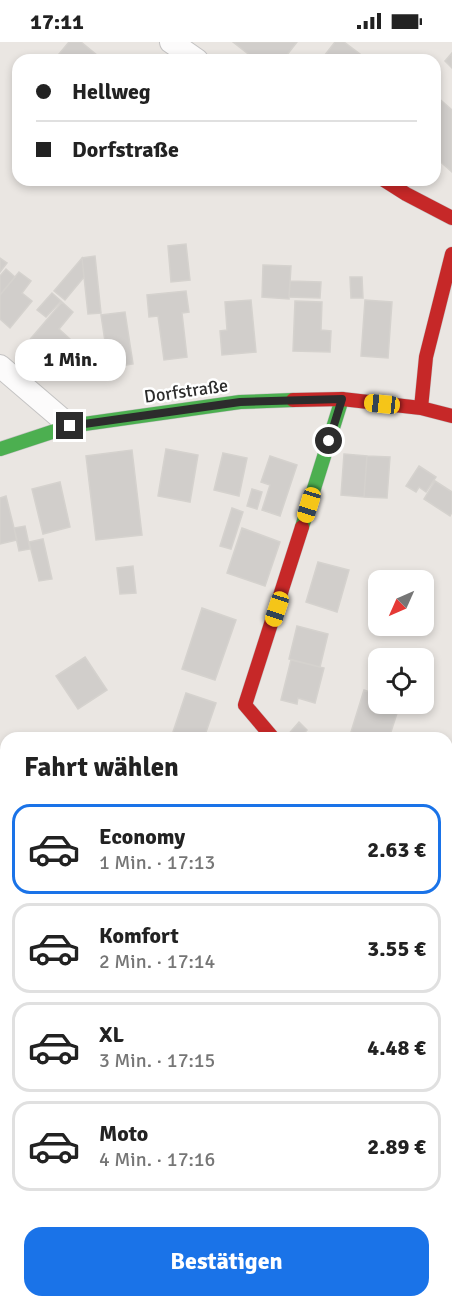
<!DOCTYPE html>
<html lang="de">
<meta charset="utf-8">
<style>
body{margin:0;font-family:Signika,sans-serif;background:#f2f2f2;color:#222;height:100vh;display:flex;flex-direction:column;font-size:22px;white-space:nowrap}
*{box-sizing:border-box;margin:0}
p{font-size:20px;color:#767676}
.icon{flex:none;width:33px;height:33px;fill:none;stroke:currentColor;stroke-width:2;stroke-linecap:round;stroke-linejoin:round}
.map{position:relative;flex:1;overflow:hidden}
.details{position:absolute;left:0px;top:690px;width:453px;height:576px;display:flex;flex-direction:column;background:#fff;border-radius:18px 18px 0 0;box-shadow:0 3px 9px #0003}
.details>*{flex:none}
.banner{position:absolute;left:12px;top:12px;width:429px;height:132px;border-radius:18px;box-shadow:0 3px 9px #0003;display:grid;align-content:center;height:132px;padding:0 24px;background:#fff}
.needle{width:39px;rotate:225deg}
.controls{position:absolute;left:368px;top:528px;display:grid;gap:12px}
.controls a{display:grid;place-items:center;width:66px;height:66px;border-radius:12px;background:#fff;box-shadow:0 3px 9px #0003;font-size:30px}
.end{position:absolute;width:27px;height:27px;margin:-14px;border:8px solid #2c2c2c;background:#fff;box-shadow:0 0 0 3px #fff}
.from{border-radius:50%}
.bubble{position:absolute;height:42px;border-radius:18px;background:#fff;box-shadow:0 3px 9px #0003;font-size:20px;font-weight:700;line-height:42px;text-align:center}
.car{position:absolute;width:18px;height:36px;margin:-18px -9px;border-radius:8px;box-shadow:0 0 4px 2px #0007;background:linear-gradient(#f5c518 24%,#345 0 40%,#f5c518 0 76%,#345 0 86%,#f5c518 0)}
.banner b{display:flex;align-items:center;gap:21px;height:57px;font-size:22px}
.banner b+b{border-top:2px solid #e0e0e0}
.banner i{width:15px;height:15px;background:#222}
ul{padding:0;list-style:none}
li{display:flex;align-items:center;gap:18px;height:90px;margin:0 12px 9px;padding:0 12px;border:3px solid #e0e0e0;border-radius:18px}
li div{flex:1}
li b{display:block;font-size:22px}
li em{font-style:normal;font-weight:700}
li.current{border-color:#1a73e8}
li>.icon{width:54px;height:54px;stroke-width:1.5}
h2{padding:0 24px;font-size:27px;line-height:72px}
.button{display:flex;gap:12px;margin-top:auto;padding:12px 24px}
.button a{flex:1;height:69px;border-radius:18px;background:#1a73e8;color:#fff;font-size:24px;font-weight:700;line-height:69px;text-align:center}
.status{display:flex;justify-content:space-between;align-items:center;height:42px;padding:0 30px;background:#fff;direction:ltr}
.status svg{height:16px;fill:currentColor}
.map>svg:first-child{display:block}
.building{fill:#d1cecb;stroke:#d5d2ce;stroke-width:1.5}
.lines{fill:none;stroke-linecap:round;stroke-linejoin:round}
.street-casing{stroke:#c4c3c3;stroke-width:24}
.fast-casing{stroke:#c4c3c3;stroke-width:15}
.jam-casing{stroke:#c4c3c3;stroke-width:15}
.street{stroke:#fcfbfb;stroke-width:22}
.fast{stroke:#4caf50;stroke-width:14}
.jam{stroke:#c62828;stroke-width:14}
.route{stroke:#2c2c2c;stroke-width:8}
.labels{text-anchor:middle;stroke-width:5;stroke-linejoin:round;paint-order:stroke}
.street-label{font-size:18px;fill:#2c2c2c;stroke:#fff}
</style>
<div class="status"><b>17:11</b><svg viewBox="0 0 49 12"><path d="M0 12V9h3v3zM5 12V6h3v6zM10 12V3h3v9zM15 12V0h3v12zM26 1h20v11H26zM47 4h2v5h-2z"/></svg></div>
<div class="map">
<svg width="452" height="1266" viewBox="0 0 452 1266">
<rect width="100%" height="100%" fill="#eae6e2"/>
<path class="building" d="M69 0H81L103 18H54Z
M233 0H297L283 18H256Z
M335 0H344L368 18H321Z
M452 11V26L445 19Z
M435 53 452 68V130L435 115Z
M186 202 190 238 171 240 168 204Z
M95 214 101 271 88 272 82 216Z
M0 216 7 221 0 230Z
M82 216 84 235 65 258 54 249Z
M263 223 291 224 289 257 262 255Z
M6 227 15 235 0 253V234Z
M19 230 31 239 22 251 32 259 10 286 0 277V253Z
M350 235H362L363 256H351Z
M290 239 321 240 320 256 289 255Z
M186 249 189 270 182 271 187 315 164 318 158 274 149 275 147 253Z
M52 251 61 259 46 275 37 268Z
M251 258 256 310 222 313 220 289 227 288 225 260Z
M365 258 392 260 388 316 361 314Z
M295 259 322 260 321 288 331 289 330 310 293 309Z
M62 260 73 270 59 287 70 297 50 320 27 301Z
M125 270 133 322 109 326 101 273Z
M166 407 198 413 190 460 158 454Z
M132 408 142 493 96 498 86 414Z
M223 411 247 416 239 454 214 448Z
M344 412 367 414 364 455 341 453Z
M270 414 297 423 280 474 262 468 270 443 261 440Z
M367 414 390 415 387 456 364 455Z
M419 424 436 435 426 450 419 445 416 450 406 444Z
M435 439 452 450V470L450 474 424 457Z
M60 440 70 485 43 492 32 447Z
M252 447 262 450 257 467 247 464Z
M6 454 17 498 0 502V456Z
M232 466 243 470 231 507 220 504Z
M25 484 30 507 19 509 14 486Z
M242 486 280 500 265 544 227 531Z
M43 497 52 537 39 539 29 500Z
M318 520 349 528 337 570 306 560Z
M133 524 136 551 120 552 117 526Z
M423 545 429 547 423 566Z
M202 566 236 578 215 638 182 627Z
M297 584 328 592 320 625 289 617Z
M402 584H417L415 588Z
M85 615 107 648 78 667 56 634Z
M291 618 324 626 315 661 298 656 297 662 281 658Z
M364 648 378 653V662H400L389 696H369L351 690Z
M186 651 216 661 204 696H171Z
M299 680 307 688 300 696H287L286 695Z
M452 869V885L447 879V874Z
M0 887 6 893V896L0 902Z
M0 908 6 915V924L0 929Z
M6 1026V1073L0 1061V1029Z
M452 1098V1137L447 1141V1101Z
M0 1198 6 1212V1213L0 1216Z
M3 1221 6 1228V1256L0 1258V1223Z
M88 1260H119L122 1266H91Z
M184 1260H220L209 1266H188Z
M220 1260H242L244 1264 240 1266H211Z
M368 1260H373L379 1266H362Z"/>
<g class="lines">
<g class="street-casing">
<path id="street" d="M171 0 197 18
M0 324 70 384
M447 1071 452 1066
M0 1107 6 1112
M53 1260 55 1266
M407 1260 413 1266
M292 1266 299 1260"/>
</g>
<g class="fast-casing">
<path id="fast" d="M0 407 70 384 240 360 293 358
M302 485 342 357"/>
</g>
<g class="jam-casing">
<path id="jam" d="M384 138 406 152 452 176
M293 358 342 357 421 366 452 374
M421 366 426 315 452 212
M273 696 245 663 302 485"/>
</g>
<use href="#street" class="street"/>
<use href="#fast" class="fast"/>
<use href="#jam" class="jam"/>
</g>
<g class="lines">
<path class="route" d="M70 384 240 360 342 357 329 399"/>
</g>
<g class="labels">
<g class="street-label">
<text transform="translate(186 349) rotate(-8)" y="6">Dorfstraße</text>
</g>
</g>
</svg>
<div class="controls">
<a><svg class="needle" viewBox="-14 -14 28 28"><path d="M0-13l5 13h-10z" fill="#e53935"/><path d="M0 13l5-13h-10z" fill="#767676"/></svg></a>
<a><svg class="icon" aria-label="locate" viewBox="0 0 24 24"><circle cx="12" cy="12" r="6"/><path d="M12 2v4M12 18v4M2 12h4M18 12h4"/></svg></a>
</div>
<i class="end from" style="left:329px;top:399px"></i>
<i class="end" style="left:70px;top:384px"></i>
<div class="bubble" style="left:15px;top:297px;width:111px">1 Min.</div>
<i class="car" style="left:382px;top:362px;rotate:276deg"></i>
<i class="car" style="left:309px;top:463px;rotate:197deg"></i>
<i class="car" style="left:277px;top:567px;rotate:198deg"></i>
<div class="banner">
<b><i class="from"></i>Hellweg</b>
<b><i></i>Dorfstraße</b>
</div>
<section class="details">
<h2>Fahrt wählen</h2>
<ul>
<li class="current"><svg class="icon" aria-label="car" viewBox="0 0 24 24"><path d="M5 17H2v-5l4-1 3-4h7l3 4 3 1v5h-3M9 17h6M6 11h13"/><circle cx="7" cy="17" r="2"/><circle cx="17" cy="17" r="2"/></svg><div><b>Economy</b><p>1 Min. · 17:13</p></div><em>2.63 €</em></li>
<li><svg class="icon" aria-label="car" viewBox="0 0 24 24"><path d="M5 17H2v-5l4-1 3-4h7l3 4 3 1v5h-3M9 17h6M6 11h13"/><circle cx="7" cy="17" r="2"/><circle cx="17" cy="17" r="2"/></svg><div><b>Komfort</b><p>2 Min. · 17:14</p></div><em>3.55 €</em></li>
<li><svg class="icon" aria-label="car" viewBox="0 0 24 24"><path d="M5 17H2v-5l4-1 3-4h7l3 4 3 1v5h-3M9 17h6M6 11h13"/><circle cx="7" cy="17" r="2"/><circle cx="17" cy="17" r="2"/></svg><div><b>XL</b><p>3 Min. · 17:15</p></div><em>4.48 €</em></li>
<li><svg class="icon" aria-label="car" viewBox="0 0 24 24"><path d="M5 17H2v-5l4-1 3-4h7l3 4 3 1v5h-3M9 17h6M6 11h13"/><circle cx="7" cy="17" r="2"/><circle cx="17" cy="17" r="2"/></svg><div><b>Moto</b><p>4 Min. · 17:16</p></div><em>2.89 €</em></li>
</ul>
<div class="button"><a>Bestätigen</a></div>
</section>
</div>
